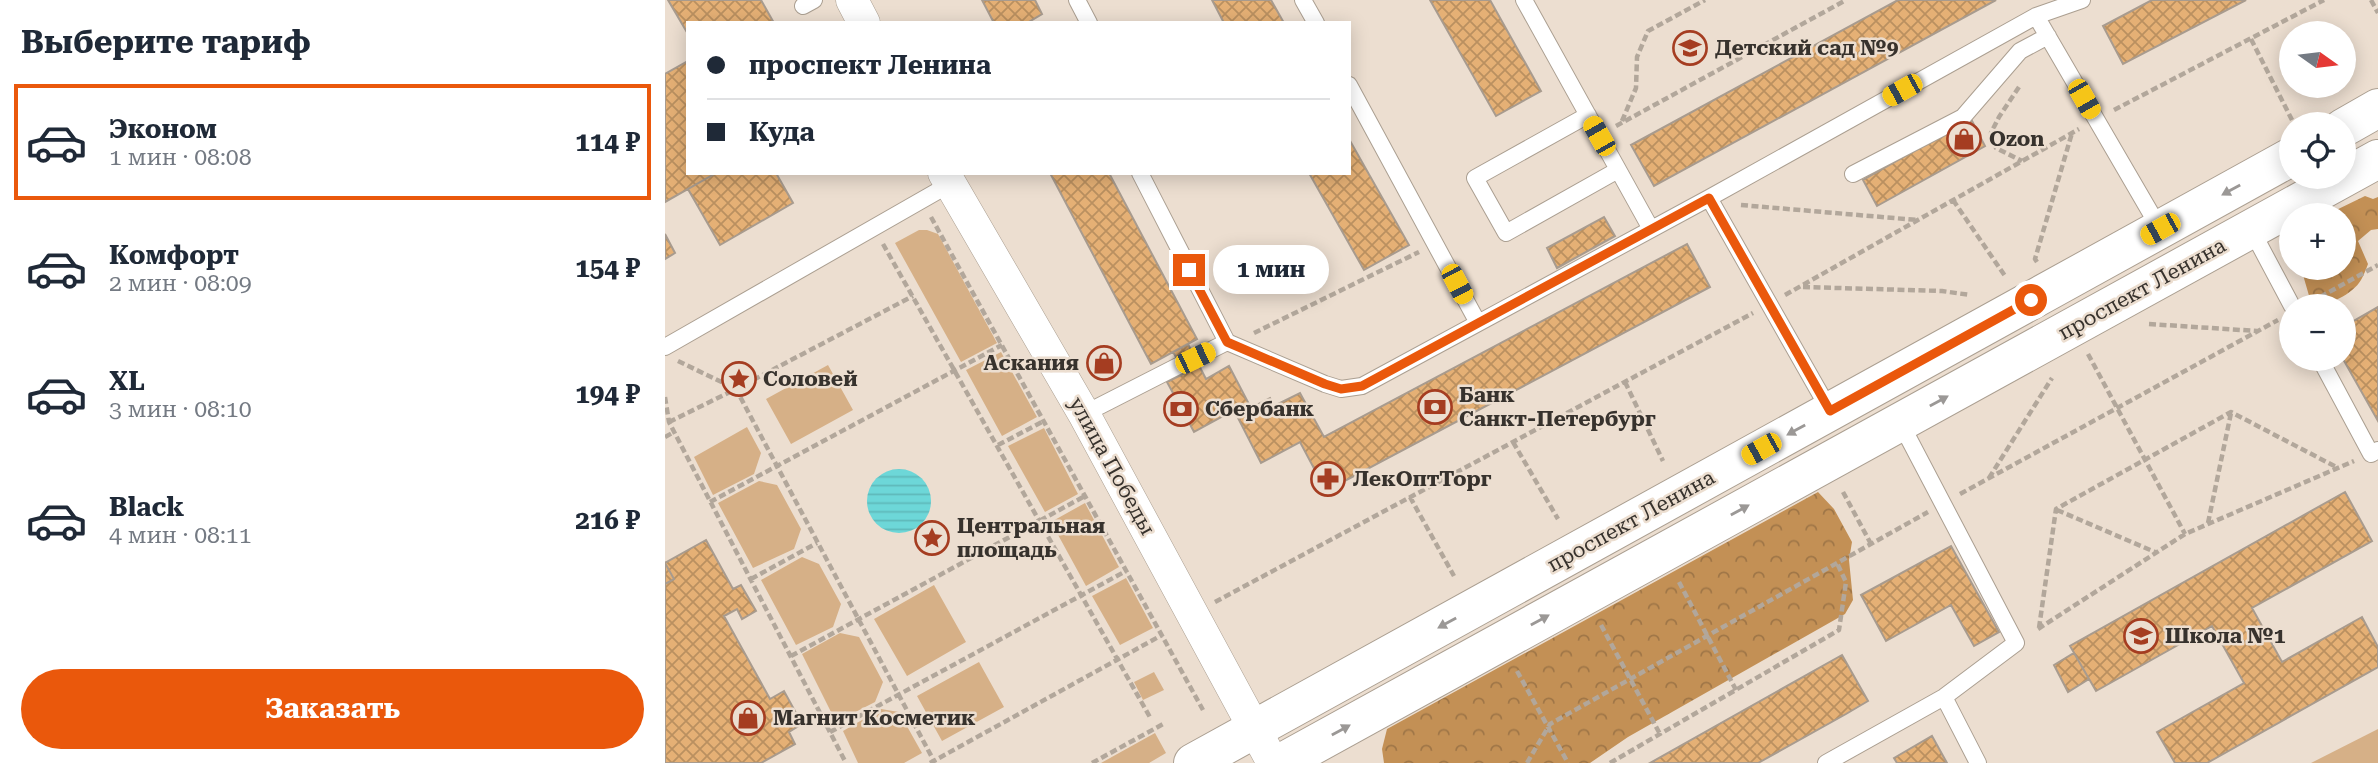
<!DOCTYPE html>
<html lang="ru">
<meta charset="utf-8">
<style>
body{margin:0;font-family:"Roboto Serif",serif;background:#f2f2f3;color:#1f2937;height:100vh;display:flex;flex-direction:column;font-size:26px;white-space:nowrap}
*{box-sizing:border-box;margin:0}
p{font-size:23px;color:#747a83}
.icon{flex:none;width:38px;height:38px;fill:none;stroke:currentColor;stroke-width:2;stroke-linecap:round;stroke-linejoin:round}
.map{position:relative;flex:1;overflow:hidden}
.side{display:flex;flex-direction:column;background:#fff;width:665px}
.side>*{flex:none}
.hud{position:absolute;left:21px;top:21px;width:665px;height:154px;border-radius:0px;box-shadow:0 4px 18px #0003;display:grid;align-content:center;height:154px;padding:0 21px;background:#fff}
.needle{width:46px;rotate:104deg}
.controls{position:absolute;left:1614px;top:21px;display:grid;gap:14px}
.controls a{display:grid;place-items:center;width:77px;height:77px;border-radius:50%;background:#fff;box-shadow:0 4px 18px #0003;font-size:35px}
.end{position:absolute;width:32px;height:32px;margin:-16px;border:9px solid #ea580c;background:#fff;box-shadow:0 0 0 4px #fff}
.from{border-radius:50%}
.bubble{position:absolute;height:49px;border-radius:24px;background:#fff;box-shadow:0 4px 18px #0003;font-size:23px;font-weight:700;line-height:49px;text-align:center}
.car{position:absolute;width:21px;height:42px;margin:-21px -10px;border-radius:9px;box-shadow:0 0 5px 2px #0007;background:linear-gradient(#f5c518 24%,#345 0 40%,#f5c518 0 76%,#345 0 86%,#f5c518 0)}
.hud b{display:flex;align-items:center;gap:24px;height:66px;font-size:26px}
.hud b+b{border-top:2px solid #e0e1e3}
.hud i{width:18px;height:18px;background:#1f2937}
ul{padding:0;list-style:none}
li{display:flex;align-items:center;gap:21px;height:116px;margin:0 14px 10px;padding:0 7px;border:4px solid transparent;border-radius:0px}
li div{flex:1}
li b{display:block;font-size:26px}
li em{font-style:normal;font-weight:700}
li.on{border-color:#ea580c}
li>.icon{width:63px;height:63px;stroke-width:1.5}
h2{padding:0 21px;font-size:32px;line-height:84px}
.action{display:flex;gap:14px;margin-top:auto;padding:14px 21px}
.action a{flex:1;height:80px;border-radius:42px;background:#ea580c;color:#fff;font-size:28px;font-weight:700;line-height:80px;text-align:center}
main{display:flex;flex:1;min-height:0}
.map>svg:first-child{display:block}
.green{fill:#d6b087}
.forest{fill:url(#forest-crowns)}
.water{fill:url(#water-rules)}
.building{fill:url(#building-cross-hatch);stroke:#a89b8e;stroke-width:2}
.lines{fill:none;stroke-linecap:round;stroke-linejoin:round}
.lane-casing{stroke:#ab9f91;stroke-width:18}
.street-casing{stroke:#ab9f91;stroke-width:33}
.secondary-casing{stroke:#ab9f91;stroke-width:40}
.path{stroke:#b2a79b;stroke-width:4.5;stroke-dasharray:7 3.5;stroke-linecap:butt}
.lane{stroke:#fff;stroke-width:16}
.street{stroke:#fff;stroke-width:32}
.secondary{stroke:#fff;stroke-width:38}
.oneway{fill:#9b9896}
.route{stroke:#ea580c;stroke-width:9}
.labels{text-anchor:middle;stroke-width:5;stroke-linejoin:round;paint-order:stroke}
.poi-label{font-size:21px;font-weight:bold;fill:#37322d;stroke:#ecded0;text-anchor:start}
.street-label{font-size:21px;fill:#37322d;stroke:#ecded0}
</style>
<main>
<section class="side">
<h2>Выберите тариф</h2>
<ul>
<li class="on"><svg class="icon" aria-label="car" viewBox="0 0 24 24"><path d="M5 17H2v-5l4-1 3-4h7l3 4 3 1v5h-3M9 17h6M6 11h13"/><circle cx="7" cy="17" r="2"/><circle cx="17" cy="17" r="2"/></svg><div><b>Эконом</b><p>1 мин · 08:08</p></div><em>114 ₽</em></li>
<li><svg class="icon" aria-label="car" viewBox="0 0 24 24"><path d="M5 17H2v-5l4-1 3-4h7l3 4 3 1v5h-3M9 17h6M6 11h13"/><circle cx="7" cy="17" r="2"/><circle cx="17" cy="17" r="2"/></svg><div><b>Комфорт</b><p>2 мин · 08:09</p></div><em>154 ₽</em></li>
<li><svg class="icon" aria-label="car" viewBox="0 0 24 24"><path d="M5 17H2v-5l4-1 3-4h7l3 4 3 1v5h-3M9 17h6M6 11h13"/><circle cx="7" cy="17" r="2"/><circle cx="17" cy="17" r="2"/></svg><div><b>XL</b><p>3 мин · 08:10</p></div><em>194 ₽</em></li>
<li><svg class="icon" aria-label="car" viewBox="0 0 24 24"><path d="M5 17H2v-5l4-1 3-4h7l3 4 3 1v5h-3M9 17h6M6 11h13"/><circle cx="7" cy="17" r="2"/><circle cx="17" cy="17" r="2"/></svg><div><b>Black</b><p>4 мин · 08:11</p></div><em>216 ₽</em></li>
</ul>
<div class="action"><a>Заказать</a></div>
</section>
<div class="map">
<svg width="1713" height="763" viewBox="0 0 1713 763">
<defs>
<pattern id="forest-crowns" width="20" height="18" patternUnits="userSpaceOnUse" patternTransform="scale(1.75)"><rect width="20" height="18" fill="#c39055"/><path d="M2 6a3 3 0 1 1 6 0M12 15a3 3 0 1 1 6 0" fill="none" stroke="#9f7647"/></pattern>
<pattern id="water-rules" width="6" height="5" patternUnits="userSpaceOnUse" patternTransform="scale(1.75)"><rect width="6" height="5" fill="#6dd7d8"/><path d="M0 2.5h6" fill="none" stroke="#5fb9ba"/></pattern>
<pattern id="building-cross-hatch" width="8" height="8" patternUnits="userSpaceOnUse" patternTransform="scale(1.75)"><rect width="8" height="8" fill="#e5b075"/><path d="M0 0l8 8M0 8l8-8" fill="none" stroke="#ba9060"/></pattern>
</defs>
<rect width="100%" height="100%" fill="#ecded0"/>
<path class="green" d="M254 230H262L273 234 332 343 296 362 230 243Z
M336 352 372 417 337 436 301 370Z
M163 365 188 410 126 444 101 399Z
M82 427 96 453 89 474 48 495 29 457Z
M379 428 413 494 380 512 343 446Z
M94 481 112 485 136 529 129 549 88 568 53 503Z
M420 503 454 567 421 586 386 522Z
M137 557 154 564 176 604 168 627 131 645 96 580Z
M461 578 488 628 455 645 427 596Z
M269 585 301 642 242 676 209 619Z
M175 633 194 637 218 682 210 702 171 722 137 654Z
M314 662 339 707 277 741 252 696Z
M489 672 499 690 478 700 469 682Z
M216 709 234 712 257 753 239 763H193L178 731Z
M1713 729V763H1646Z
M490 733 501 753 484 763H436Z"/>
<path class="forest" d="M1700 196 1708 199 1713 197V229L1706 230 1693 241 1703 264C1701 269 1699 275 1696 280 1688 294 1663 306 1647 306L1636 268H1678V215H1661Z
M1153 492 1169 509 1187 542 1184 560 1188 600 1180 614 963 737 925 763H719L717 749 722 729Z"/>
<path class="water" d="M202 501a32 32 0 1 1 64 0a32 32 0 1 1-64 0Z"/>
<path class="building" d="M3 0H96L109 23H23V34Z
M317 0H370L377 14 362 23H329Z
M547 0H606L619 23H559Z
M765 0H825L876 91 831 116Z
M1233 0H1331L989 186 966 145Z
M1487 0H1581L1458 64 1438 26Z
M23 61V173H51L0 202V74Z
M1306 119 1320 146 1212 206 1198 180Z
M684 139 744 245 699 270 644 173H684Z
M51 173H111L128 203 55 245 23 189Z
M385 173H444L532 339 486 364Z
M939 217 950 236 892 268 882 248Z
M0 234 10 253 0 259Z
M1022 244 1045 287 661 491 635 442 596 463 569 410 529 432 502 382 520 373 508 352 523 344 541 379 564 366 586 408 605 398 609 406 635 393 659 437Z
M1713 307V421L1678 359V327Z
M1680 492 1707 541 1587 608 1617 662 1697 617 1713 647V667L1542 763H1510L1492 732 1579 683 1547 626 1431 691 1405 646Z
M41 540 68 589 76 585 91 611 77 619 72 609 59 616 105 699 119 691 137 724 124 732 130 744 96 763H0V584L9 579 0 563Z
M1286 546 1334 632 1309 646 1286 605 1221 641 1196 595Z
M0 563 9 579 0 584Z
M1409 653 1424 679 1403 692 1389 665Z
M1177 655 1203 701 1181 714 1093 763H985Z
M1267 736 1282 763H1232L1229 758Z"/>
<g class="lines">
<g class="lane-casing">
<path id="lane" d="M412 0 424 23
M638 0 651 23
M859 0 986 229
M138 6 149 0
M1371 16 1495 229
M684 85 813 323
M923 115 810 178 841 233 953 170
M475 173 562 342
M1188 174 1298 117 1355 51 1383 36
M1044 198 1165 411
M1586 229 1627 306
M0 347 285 184
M530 358 562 342 660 384 676 389 697 386 1044 198 1371 16 1417 0
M1655 359 1706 454 1713 450
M419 414 515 365
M1279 697 1313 763
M1161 763 1279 697 1351 643 1235 422"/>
</g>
<g class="street-casing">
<path id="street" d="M187 0 199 23
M279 173 419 414 608 763"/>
</g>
<g class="secondary-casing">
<path id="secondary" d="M1678 128 1713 108
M528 763 1626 157
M616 763 1713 159"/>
</g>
<path class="path" d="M1706 0 1713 13
M1586 39 1627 120
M1354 87 1334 117 1326 133 1331 148 1357 161
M1449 110 1659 0
M957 121 971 88 972 57 983 31 1040 0
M951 126 1181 0
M1288 200 1340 276
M1076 205 1252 220
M266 217 538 710
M218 244 486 719
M1372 262 1370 259 1407 133
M1138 287 1277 291 1305 295
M1120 295 1414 129
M1646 302 1713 265
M1484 324 1592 331
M589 333 754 252
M1423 354 1520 534
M13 361 71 389 248 296
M960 382 998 461
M0 397 4 422 181 763
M4 422 71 389 270 763
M0 437 9 432
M848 442 893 519
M333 445 379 421
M1324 478 1387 378
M1178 492 1206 544
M1295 494 1613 320
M745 497 789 576
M45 502 337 345
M1392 510 1490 552
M1543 523 1566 413
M86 579 152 543
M1014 582 1071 690
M550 602 1088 313
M936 625 995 734
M1374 628 1391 509 1566 412 1673 468
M1373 629 1520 534 1689 461
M126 656 420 496
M852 671 903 763
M165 732 461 571
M265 763 497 635
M427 763 500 723
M862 763 885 724 1263 512
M945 763 1174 630 1181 582 1172 563"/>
<use href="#lane" class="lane"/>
<use href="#street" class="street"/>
<use href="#secondary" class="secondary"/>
</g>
<defs><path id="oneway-solid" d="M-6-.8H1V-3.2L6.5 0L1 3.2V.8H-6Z" transform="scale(1.75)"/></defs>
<g class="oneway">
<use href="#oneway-solid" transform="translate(1566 190) rotate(151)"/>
<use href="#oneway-solid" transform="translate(1274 401) rotate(-29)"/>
<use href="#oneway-solid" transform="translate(1131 430) rotate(151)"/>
<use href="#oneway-solid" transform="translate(1075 510) rotate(-29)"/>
<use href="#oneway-solid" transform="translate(875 620) rotate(-29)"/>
<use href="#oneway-solid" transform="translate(782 623) rotate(151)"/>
<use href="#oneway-solid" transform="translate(676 730) rotate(-29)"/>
</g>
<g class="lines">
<path class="route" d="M524 270 562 342 660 384 676 389 697 386 1044 198 1165 411 1366 300"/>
</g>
<defs>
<g id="school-ring" transform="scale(1.75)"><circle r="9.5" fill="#ecded0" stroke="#a53d21" stroke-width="1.5"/><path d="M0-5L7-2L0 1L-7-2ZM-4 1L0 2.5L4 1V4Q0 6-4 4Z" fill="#a53d21"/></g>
<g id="shop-ring" transform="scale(1.75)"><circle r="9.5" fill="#ecded0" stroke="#a53d21" stroke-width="1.5"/><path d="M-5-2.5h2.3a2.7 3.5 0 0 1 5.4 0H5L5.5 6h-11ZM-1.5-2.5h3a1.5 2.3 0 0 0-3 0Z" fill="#a53d21"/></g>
<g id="sight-ring" transform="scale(1.75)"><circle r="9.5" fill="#ecded0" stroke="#a53d21" stroke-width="1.5"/><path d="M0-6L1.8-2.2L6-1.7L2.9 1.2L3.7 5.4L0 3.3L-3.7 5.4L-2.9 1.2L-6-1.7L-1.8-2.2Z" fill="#a53d21"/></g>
<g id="bank-ring" transform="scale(1.75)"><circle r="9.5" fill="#ecded0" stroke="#a53d21" stroke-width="1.5"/><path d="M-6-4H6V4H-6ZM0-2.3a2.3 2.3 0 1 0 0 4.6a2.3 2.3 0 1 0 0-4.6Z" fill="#a53d21"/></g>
<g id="pharmacy-ring" transform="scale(1.75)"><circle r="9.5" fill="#ecded0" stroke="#a53d21" stroke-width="1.5"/><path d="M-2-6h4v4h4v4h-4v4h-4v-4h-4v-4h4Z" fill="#a53d21"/></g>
</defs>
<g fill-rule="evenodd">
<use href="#school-ring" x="1025" y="48"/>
<use href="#shop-ring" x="1299" y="139"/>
<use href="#shop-ring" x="439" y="363"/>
<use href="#sight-ring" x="74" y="379"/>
<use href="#bank-ring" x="770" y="407"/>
<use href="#bank-ring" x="516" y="409"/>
<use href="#pharmacy-ring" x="663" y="479"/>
<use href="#sight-ring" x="267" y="538"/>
<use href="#school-ring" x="1476" y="636"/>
<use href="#shop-ring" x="83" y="718"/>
</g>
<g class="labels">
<g class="poi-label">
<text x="1050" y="55">Детский сад №9</text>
<text x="1324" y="146">Ozon</text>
<text x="414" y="370" text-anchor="end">Аскания</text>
<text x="98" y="386">Соловей</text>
<text x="794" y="402">Банк<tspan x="794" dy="24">Санкт-Петербург</tspan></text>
<text x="540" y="416">Сбербанк</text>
<text x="688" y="486">ЛекОптТорг</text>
<text x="292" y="533">Центральная<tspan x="292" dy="24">площадь</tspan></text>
<text x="1500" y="643">Школа №1</text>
<text x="108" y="725">Магнит Косметик</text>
</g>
<g class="street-label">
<text transform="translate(1477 289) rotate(-29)" y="7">проспект Ленина</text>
<text transform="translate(447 466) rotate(61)" y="7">улица Победы</text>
<text transform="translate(966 521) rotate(-29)" y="7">проспект Ленина</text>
</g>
</g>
</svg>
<div class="controls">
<a><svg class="needle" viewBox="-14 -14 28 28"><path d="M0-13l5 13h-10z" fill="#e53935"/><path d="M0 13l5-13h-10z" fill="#747a83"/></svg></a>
<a><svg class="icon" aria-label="locate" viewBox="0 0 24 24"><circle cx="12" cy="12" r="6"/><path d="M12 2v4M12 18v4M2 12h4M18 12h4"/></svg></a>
<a>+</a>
<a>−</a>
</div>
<i class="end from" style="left:1366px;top:300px"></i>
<i class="end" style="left:524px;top:270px"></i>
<div class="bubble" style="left:548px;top:245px;width:116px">1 мин</div>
<i class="car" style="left:1237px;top:90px;rotate:241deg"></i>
<i class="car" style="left:1419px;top:99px;rotate:150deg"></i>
<i class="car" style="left:934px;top:136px;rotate:330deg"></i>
<i class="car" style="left:1495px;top:229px;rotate:241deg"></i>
<i class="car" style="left:792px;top:284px;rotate:152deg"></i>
<i class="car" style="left:530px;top:358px;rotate:64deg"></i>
<i class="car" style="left:1096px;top:449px;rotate:241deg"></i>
<div class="hud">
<b><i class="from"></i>проспект Ленина</b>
<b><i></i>Куда</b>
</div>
</div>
</main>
